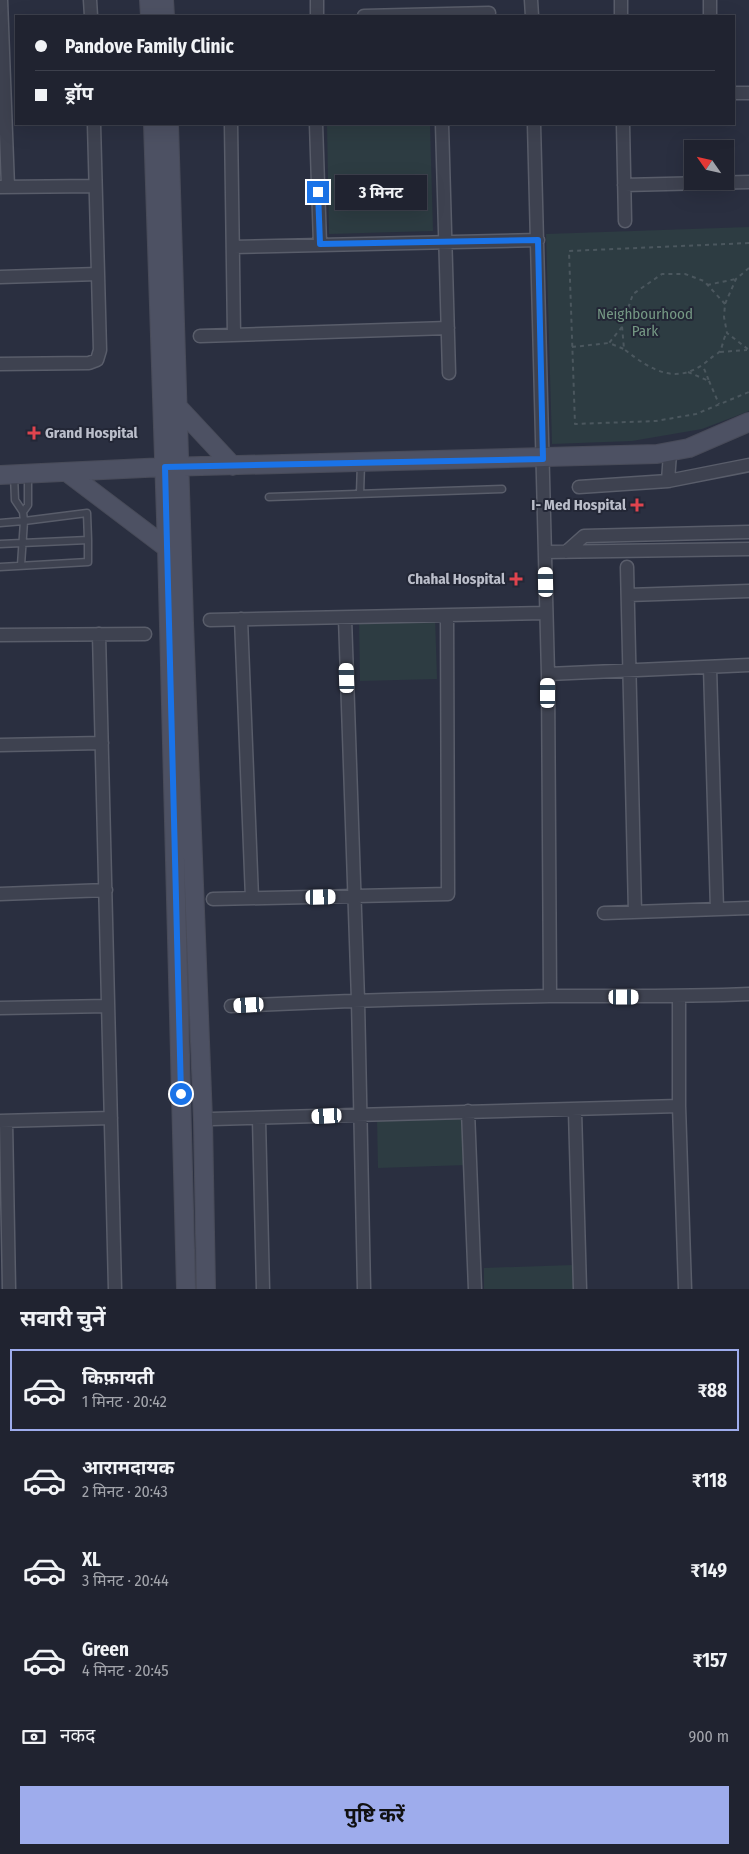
<!DOCTYPE html>
<html lang="hi">
<meta charset="utf-8">
<style>
body{margin:0;font-family:"Fira Sans Condensed","Noto Sans Devanagari",sans-serif;background:#2d2f3c;color:#f1f3f6;height:100vh;display:flex;flex-direction:column;font-size:19px;white-space:nowrap}
*{box-sizing:border-box;margin:0}
p{font-size:16px;color:#a2a4ab}
.icon{flex:none;width:28px;height:28px;fill:none;stroke:currentColor;stroke-width:2;stroke-linecap:round;stroke-linejoin:round}
.map{position:relative;height:1289px;overflow:hidden}
.drawer{display:flex;flex-direction:column;background:#202330;flex:1}
.drawer>*{flex:none}
.top-card{position:absolute;left:15px;top:15px;width:720px;height:110px;border-radius:0px;box-shadow:0 5px 20px #0002,0 0 0 1px #3d404c;display:grid;align-content:center;height:110px;padding:0 20px;background:#202330}
.needle{width:32px;rotate:304deg}
.tools{position:absolute;left:684px;top:140px;display:grid;gap:10px}
.tools a{display:grid;place-items:center;width:50px;height:50px;border-radius:0px;background:#202330;box-shadow:0 5px 20px #0002,0 0 0 1px #3d404c;font-size:25px}
.end{position:absolute;width:22px;height:22px;margin:-11px;border:6px solid #1a73e8;background:#fff;box-shadow:0 0 0 2px #fff}
.from{border-radius:50%}
.bubble{position:absolute;height:35px;border-radius:0px;background:#202330;box-shadow:0 5px 20px #0002,0 0 0 1px #3d404c;font-size:16px;font-weight:700;line-height:35px;text-align:center}
.car{position:absolute;width:15px;height:30px;margin:-15px -8px;border-radius:6px;box-shadow:0 0 4px 1px #0007;background:linear-gradient(#fff 24%,#345 0 40%,#fff 0 76%,#345 0 86%,#fff 0)}
.top-card b{display:flex;align-items:center;gap:18px;height:48px;font-size:19px}
.top-card b+b{border-top:1px solid #3d404c}
.top-card i{width:12px;height:12px;background:#f1f3f6}
ul{padding:0;list-style:none}
li{display:flex;align-items:center;gap:15px;height:82px;margin:0 10px 8px;padding:0 10px;border:2px solid transparent;border-radius:0px}
li div{flex:1}
li b{display:block;font-size:19px}
li em{font-style:normal;font-weight:700}
li.selected{border-color:#9eacec}
li>.icon{width:45px;height:45px;stroke-width:1.5}
h2{padding:0 20px;font-size:22px;line-height:60px}
.pay{display:flex;align-items:center;gap:12px;height:55px;padding:0 20px;font-size:19px}
.pay p{margin-inline-start:auto}
.primary-button{display:flex;gap:10px;margin-top:auto;padding:10px 20px}
.primary-button a{flex:1;height:58px;border-radius:0px;background:#9eacec;color:#111;font-size:20px;font-weight:700;line-height:58px;text-align:center}
.map>svg:first-child{display:block}
.green{fill:#2d3c42}
.lines{fill:none;stroke-linecap:round;stroke-linejoin:round}
.lane-casing{stroke:#595d6a;stroke-width:9}
.street-casing{stroke:#595d6a;stroke-width:15}
.secondary-casing{stroke:#484b59;stroke-width:20}
.path{stroke:#4b575e;stroke-width:2;stroke-dasharray:4 4;stroke-linecap:butt}
.lane{stroke:#3e4250;stroke-width:6}
.street{stroke:#3e4250;stroke-width:12}
.secondary{stroke:#4d5163;stroke-width:18}
.route{stroke:#1a73e8;stroke-width:6}
.health-dot{fill:#e0444e;stroke:#232736;stroke-width:2}
.labels{text-anchor:middle;stroke-width:4;stroke-linejoin:round;paint-order:stroke}
.park-label{font-size:15px;fill:#759884;stroke:#232736}
.poi-label{font-size:15px;font-weight:bold;fill:#bbbeca;stroke:#232736;text-anchor:end}
</style>
<div class="map">
<svg width="749" height="1289" viewBox="0 0 749 1289">
<rect width="100%" height="100%" fill="#2a2f40"/>
<path class="green" d="M327 124H430L433 231 329 234Z
M749 227V411L702 429 632 441 552 444 546 234Z
M435 616 437 679 360 681 359 619Z
M466 1115 467 1165 378 1168 377 1118Z
M573 1265 574 1289H484V1268Z"/>
<g class="lines">
<g class="lane-casing">
<path id="lane" d="M360 494 361 463
M269 497 502 489
M23 512 28 505V475
M0 523 24 521 21 565
M0 544 88 540 87 513 24 521 23 512 15 500 14 475
M0 567 88 562V540"/>
</g>
<g class="street-casing">
<path id="street" d="M1 0 8 187
M90 0 91 16
M317 0V16
M531 0 532 16
M621 0V16
M710 0V16
M364 16 489 13
M734 93H749
M231 124 234 335
M316 124 320 244
M442 124 449 373
M534 124 548 674 550 996
M623 124 625 221
M624 185 749 182
M0 187 95 186
M233 247 538 240
M0 277 98 274
M200 336 448 328
M0 364 89 363 97 360 100 350 94 124
M668 481 670 453
M579 487 668 481 749 465
M545 552 749 549
M566 552 584 536 749 532
M627 567 635 912
M628 595 749 591
M345 618 358 1000 364 1289
M241 619 252 898
M210 620 546 613
M99 634 115 1289
M0 635 145 634
M710 667 717 909
M548 674 749 665
M0 745 102 743
M0 894 106 890
M213 899 448 894 447 616
M604 913 749 908
M679 997V1106L685 1289
M231 1006C337 1001 443 998 549 996 616 996 682 997 749 994
M0 1008 108 1006
M468 1111 475 1289
M575 1111 580 1289
M212 1119 679 1106
M259 1119 263 1289
M0 1121 111 1118
M6 1121 9 1289"/>
</g>
<g class="secondary-casing">
<path id="secondary" d="M149 0 150 16
M164 0 165 16
M153 124 167 548 186 1289
M169 124 184 623 203 1120 206 1289
M178 407 233 466
M68 473 167 548
M0 475 165 467 657 454 689 448 749 422"/>
</g>
<path class="path" d="M749 243 569 251 575 424 656 421 696 414 749 392
M749 268 736 279 725 304 724 317 727 333 749 350
M707 285 736 279
M725 304 704 281 685 274H662L633 294 622 326 624 349C653 372 679 387 711 358 713 356 718 354 720 351 723 346 723 338 727 333
M622 327 609 343 624 349
M572 347 609 343
M720 352 747 350
M688 372 709 381 703 366
M709 381 719 404"/>
<use href="#lane" class="lane"/>
<use href="#street" class="street"/>
<use href="#secondary" class="secondary"/>
</g>
<g class="lines">
<path class="route" d="M181 1094 165 467 543 459 538 240 320 244 318 192"/>
</g>
<g class="health-dot">
<path d="M31.5 425.5h5v5h5v5h-5v5h-5v-5h-5v-5h5z"/>
<path d="M634.5 497.5h5v5h5v5h-5v5h-5v-5h-5v-5h5z"/>
<path d="M513.5 571.5h5v5h5v5h-5v5h-5v-5h-5v-5h5z"/>
</g>
<g class="labels">
<g class="park-label">
<text x="645" y="319">Neighbourhood<tspan x="645" dy="17">Park</tspan></text>
</g>
<g class="poi-label">
<text x="45" y="438" text-anchor="start">Grand Hospital</text>
<text x="626" y="510">I- Med Hospital</text>
<text x="505" y="584">Chahal Hospital</text>
</g>
</g>
</svg>
<div class="tools">
<a><svg class="needle" viewBox="-14 -14 28 28"><path d="M0-13l5 13h-10z" fill="#e53935"/><path d="M0 13l5-13h-10z" fill="#a2a4ab"/></svg></a>
</div>
<i class="end from" style="left:181px;top:1094px"></i>
<i class="end" style="left:318px;top:192px"></i>
<div class="bubble" style="left:335px;top:175px;width:92px">3 मिनट</div>
<i class="car" style="left:546px;top:582px;rotate:359deg"></i>
<i class="car" style="left:347px;top:678px;rotate:358deg"></i>
<i class="car" style="left:548px;top:693px;rotate:0deg"></i>
<i class="car" style="left:321px;top:897px;rotate:89deg"></i>
<i class="car" style="left:624px;top:997px;rotate:90deg"></i>
<i class="car" style="left:249px;top:1005px;rotate:267deg"></i>
<i class="car" style="left:327px;top:1116px;rotate:267deg"></i>
<div class="top-card">
<b><i class="from"></i>Pandove Family Clinic</b>
<b><i></i>ड्रॉप</b>
</div>
</div>
<section class="drawer">
<h2>सवारी चुनें</h2>
<ul>
<li class="selected"><svg class="icon" aria-label="car" viewBox="0 0 24 24"><path d="M5 17H2v-5l4-1 3-4h7l3 4 3 1v5h-3M9 17h6M6 11h13"/><circle cx="7" cy="17" r="2"/><circle cx="17" cy="17" r="2"/></svg><div><b>किफ़ायती</b><p>1 मिनट · 20:42</p></div><em>₹88</em></li>
<li><svg class="icon" aria-label="car" viewBox="0 0 24 24"><path d="M5 17H2v-5l4-1 3-4h7l3 4 3 1v5h-3M9 17h6M6 11h13"/><circle cx="7" cy="17" r="2"/><circle cx="17" cy="17" r="2"/></svg><div><b>आरामदायक</b><p>2 मिनट · 20:43</p></div><em>₹118</em></li>
<li><svg class="icon" aria-label="car" viewBox="0 0 24 24"><path d="M5 17H2v-5l4-1 3-4h7l3 4 3 1v5h-3M9 17h6M6 11h13"/><circle cx="7" cy="17" r="2"/><circle cx="17" cy="17" r="2"/></svg><div><b>XL</b><p>3 मिनट · 20:44</p></div><em>₹149</em></li>
<li><svg class="icon" aria-label="car" viewBox="0 0 24 24"><path d="M5 17H2v-5l4-1 3-4h7l3 4 3 1v5h-3M9 17h6M6 11h13"/><circle cx="7" cy="17" r="2"/><circle cx="17" cy="17" r="2"/></svg><div><b>Green</b><p>4 मिनट · 20:45</p></div><em>₹157</em></li>
</ul>
<div class="pay"><svg class="icon" aria-label="cash" viewBox="0 0 24 24"><path d="M3 7h18v10H3z"/><circle cx="12" cy="12" r="2"/></svg>नकद<p>900 m</p></div>
<div class="primary-button"><a>पुष्टि करें</a></div>
</section>
